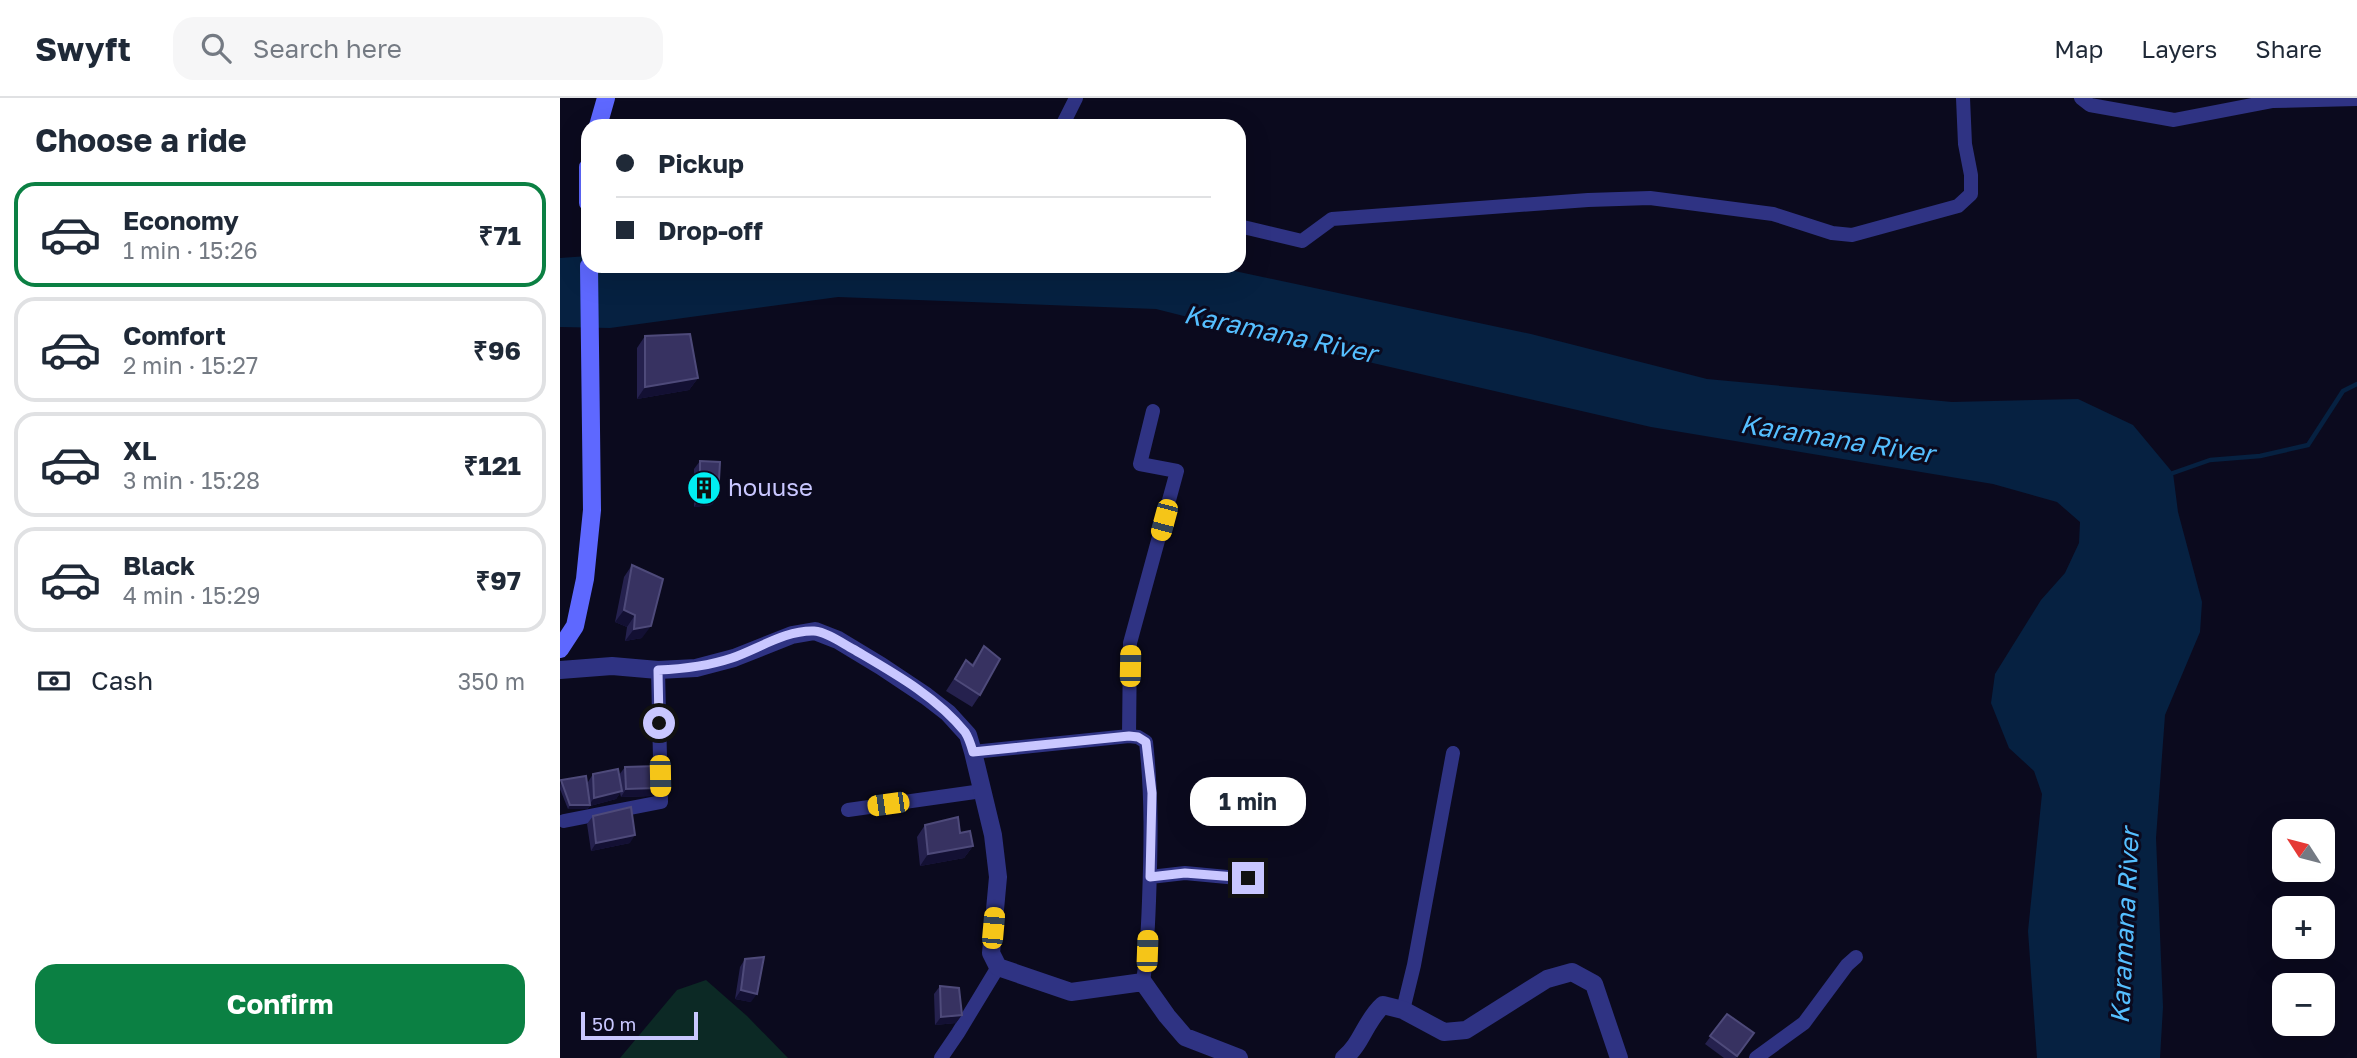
<!DOCTYPE html>
<meta charset="utf-8">
<style>
body{margin:0;font-family:"Golos Text",sans-serif;background:#f6f6f7;color:#1f2937;height:100vh;display:flex;flex-direction:column;font-size:26px;white-space:nowrap}
*{box-sizing:border-box;margin:0}
p{font-size:23px;color:#747a83}
.icon{flex:none;width:38px;height:38px;fill:none;stroke:currentColor;stroke-width:2;stroke-linecap:round;stroke-linejoin:round}
.map{position:relative;flex:1;overflow:hidden}
.sheet{display:flex;flex-direction:column;background:#fff;width:560px}
.sheet>*{flex:none}
.top-card{position:absolute;left:21px;top:21px;width:665px;height:154px;border-radius:21px;box-shadow:0 7px 28px #0002;display:grid;align-content:center;height:154px;padding:0 35px;background:#fff}
.needle{width:46px;rotate:306deg}
.controls{position:absolute;left:1712px;top:721px;display:grid;gap:14px}
.controls a{display:grid;place-items:center;width:63px;height:63px;border-radius:14px;background:#fff;box-shadow:0 7px 28px #0002;font-size:35px}
.scale{position:absolute;left:21px;bottom:18px;width:117px;box-sizing:border-box;padding-left:7px;border:4px solid #c9c7ff;border-top:0;font-size:19px;line-height:24px;white-space:nowrap;color:#c9c7ff;-webkit-text-stroke:5px #0b0a1e;paint-order:stroke}
.end{position:absolute;width:32px;height:32px;margin:-16px;border:9px solid #c9c7ff;background:#111;box-shadow:0 0 0 4px #111}
.from{border-radius:50%}
.bubble{position:absolute;height:49px;border-radius:21px;background:#fff;box-shadow:0 7px 28px #0002;font-size:23px;font-weight:700;line-height:49px;text-align:center}
.car{position:absolute;width:21px;height:42px;margin:-21px -10px;border-radius:9px;box-shadow:0 0 5px 2px #0007;background:linear-gradient(#f5c518 24%,#345 0 40%,#f5c518 0 76%,#345 0 86%,#f5c518 0)}
.top-card b{display:flex;align-items:center;gap:24px;height:66px;font-size:26px}
.top-card b+b{border-top:2px solid #e0e1e3}
.top-card i{width:18px;height:18px;background:#1f2937}
ul{padding:0;list-style:none}
li{display:flex;align-items:center;gap:21px;height:105px;margin:0 14px 10px;padding:0 21px;border:4px solid #e0e1e3;border-radius:21px}
li div{flex:1}
li b{display:block;font-size:26px}
li em{font-style:normal;font-weight:700}
li.on{border-color:#0b8043}
li>.icon{width:63px;height:63px;stroke-width:1.5}
h2{padding:0 35px;font-size:32px;line-height:84px}
.pay{display:flex;align-items:center;gap:18px;height:77px;padding:0 35px;font-size:26px}
.pay p{margin-inline-start:auto}
.cta{display:flex;gap:14px;margin-top:auto;padding:14px 35px}
.cta a{flex:1;height:80px;border-radius:21px;background:#0b8043;color:#fff;font-size:28px;font-weight:700;line-height:80px;text-align:center}
header{display:flex;align-items:center;gap:42px;box-sizing:border-box;height:98px;padding:0 35px;background:#fff;border-bottom:2px solid #e0e1e3}
header strong{font-size:33px}
nav{display:flex;gap:38px;margin-inline-start:auto;font-size:24px}
.search{width:490px;height:63px;background:#f6f6f7;display:flex;align-items:center;gap:18px;box-sizing:border-box;padding:0 24px;border-radius:21px;color:#747a83;font-size:26px}
main{display:flex;flex:1;min-height:0}
.map>svg:first-child{display:block}
.green{fill:#0c2925}
.water{fill:#062141}
.lines{fill:none;stroke-linecap:round;stroke-linejoin:round}
.stream{stroke:#062141;stroke-width:4.5}
.minor{stroke:#2f3383;stroke-width:14}
.tertiary{stroke:#2f3383;stroke-width:18}
.secondary{stroke:#5e68ff;stroke-width:18}
.wall{fill:#25214e}
.shaded-wall{fill:#131033}
.building{fill:#373261;stroke:#4e4a7a;stroke-width:2}
.route{stroke:#c9c7ff;stroke-width:9}
.labels{text-anchor:middle;stroke-width:6;stroke-linejoin:round;paint-order:stroke}
.poi-label{font-size:24px;fill:#c9c7ff;stroke:#0b0a1e;text-anchor:start}
.water-label{font-size:26px;font-style:italic;fill:#55bfff;stroke:#0b0a1e}
</style>
<header>
<strong>Swyft</strong>
<div class="search"><svg class="icon" aria-label="search" viewBox="0 0 24 24"><circle cx="10" cy="10" r="6"/><path d="M15 15l6 6"/></svg>Search here</div>
<nav><a>Map</a><a>Layers</a><a>Share</a></nav>
</header>
<main>
<section class="sheet">
<h2>Choose a ride</h2>
<ul>
<li class="on"><svg class="icon" aria-label="car" viewBox="0 0 24 24"><path d="M5 17H2v-5l4-1 3-4h7l3 4 3 1v5h-3M9 17h6M6 11h13"/><circle cx="7" cy="17" r="2"/><circle cx="17" cy="17" r="2"/></svg><div><b>Economy</b><p>1 min · 15:26</p></div><em>₹71</em></li>
<li><svg class="icon" aria-label="car" viewBox="0 0 24 24"><path d="M5 17H2v-5l4-1 3-4h7l3 4 3 1v5h-3M9 17h6M6 11h13"/><circle cx="7" cy="17" r="2"/><circle cx="17" cy="17" r="2"/></svg><div><b>Comfort</b><p>2 min · 15:27</p></div><em>₹96</em></li>
<li><svg class="icon" aria-label="car" viewBox="0 0 24 24"><path d="M5 17H2v-5l4-1 3-4h7l3 4 3 1v5h-3M9 17h6M6 11h13"/><circle cx="7" cy="17" r="2"/><circle cx="17" cy="17" r="2"/></svg><div><b>XL</b><p>3 min · 15:28</p></div><em>₹121</em></li>
<li><svg class="icon" aria-label="car" viewBox="0 0 24 24"><path d="M5 17H2v-5l4-1 3-4h7l3 4 3 1v5h-3M9 17h6M6 11h13"/><circle cx="7" cy="17" r="2"/><circle cx="17" cy="17" r="2"/></svg><div><b>Black</b><p>4 min · 15:29</p></div><em>₹97</em></li>
</ul>
<div class="pay"><svg class="icon" aria-label="cash" viewBox="0 0 24 24"><path d="M3 7h18v10H3z"/><circle cx="12" cy="12" r="2"/></svg>Cash<p>350 m</p></div>
<div class="cta"><a>Confirm</a></div>
</section>
<div class="map">
<svg width="1797" height="960" viewBox="0 0 1797 960">
<rect width="100%" height="100%" fill="#0b0a1e"/>
<path class="green" d="M146 882 187 918 228 960H60L117 892Z"/>
<path class="water" d="M28 158V168H651L971 236 1147 281 1392 304 1518 301 1573 327 1613 375 1618 414 1642 504 1640 534 1605 617 1596 740 1603 909 1600 960H1477L1468 833 1482 696 1474 673 1449 650 1431 605 1435 576 1481 502 1505 475 1519 445 1520 424 1497 404 1433 386 1091 329 791 260 596 211 278 199 50 230 0 229V160Z"/>
<g class="lines">
<path class="stream" d="M1613 375 1650 362 1700 358 1748 347 1783 293 1797 286"/>
<path class="minor" d="M1521 0 1530 7 1614 22 1713 3 1797 1
M502 28 516 0
M679 128 742 143 772 121 1028 102 1090 100 1213 116 1272 135 1292 137 1398 108 1411 96V77L1405 46 1403 0
M569 638 570 545 617 373 580 366 593 313
M413 654 569 638 578 639 586 644C592 698 591 748 589 803 588 830 587 857 583 884
M288 712 422 693
M4 723 101 704 98 572
M590 779 625 775 688 781
M843 912 854 867 893 655
M381 960 398 935 438 869
M1196 960 1244 925 1287 867 1296 859"/>
<path class="tertiary" d="M0 572 52 568 98 572 136 570 174 560 232 537 255 533 278 542 321 568 366 598 388 615 408 637 413 654 433 737 438 779 431 855 438 869 511 894 583 884 607 918 625 939 679 960
M784 960C802 946 805 923 823 907L843 912 884 934 906 932 987 881 1012 874 1034 886 1059 960"/>
<path class="secondary" d="M38 28 46 0
M28 69V105
M0 551 15 528 25 481 32 412 29 168"/>
</g>
<path class="wall" d="M85 238 138 280 129 292 77 301V250Z
M140 363 152 407 134 409V371Z
M72 467 82 540 65 543 67 529 55 524 64 479Z
M424 548 420 597 412 609 386 593 406 562 412 566Z
M65 669 97 690 92 698 61 699 60 695 56 701 30 708 27 711H8L0 691 1 682 28 691V684L33 676 59 677Z
M33 718 70 745 31 753 27 726Z
M365 727 400 735 413 748 404 760 360 768 357 739Z
M185 861 191 904 175 901 180 869Z
M380 888 396 925 375 927 374 896Z
M1167 916 1194 935 1176 960H1164L1145 946Z"/>
<path class="shaded-wall" d="M138 280 129 292 77 301 85 289Z
M158 399 152 407 134 409 140 401Z
M64 512 75 517 67 529 55 524Z
M91 528 82 540 65 543 74 531Z
M97 690 92 698 61 699 66 691Z
M62 693 56 701 30 708 27 711H8L10 707H29L34 700Z
M75 737 70 745 31 753 36 745Z
M413 748 404 760 360 768 368 756Z
M181 892 197 896 191 904 175 901Z
M402 917 396 925 375 927 381 919Z"/>
<path class="building" d="M130 236 138 280 85 289V238Z
M140 363 160 364 158 399 140 401Z
M72 467 103 481 91 528 74 531 75 517 64 512Z
M424 548 440 561 420 597 395 581 406 562 413 568Z
M97 668V690L66 691 65 669Z
M58 671 62 693 34 700 33 676Z
M26 678 30 707H10L1 682Z
M71 709 75 737 36 745 33 718Z
M398 719 400 735 410 733 413 748 368 756 365 727Z
M204 859 197 896 181 892 185 861Z
M380 888 399 890 402 917 381 919Z
M1167 916 1194 935 1177 958 1150 938Z"/>
<g class="lines">
<path class="route" d="M99 625 98 572C124 571 148 568 172 560 198 551 226 532 254 533 267 534 282 545 293 551 332 574 376 598 405 634 409 640 411 647 413 654L569 638 578 639 586 644 592 695 590 779 625 775 688 780"/>
</g>
<defs>
<g id="building-disc" transform="scale(1.75)"><circle r="9.5" fill="#00eef2" stroke="#0b0a1e"/><path d="M-4-6H4V6H1V3H-1V6H-4ZM-2.5-4.3h1.7v1.8h-1.7ZM.8-4.3h1.7v1.8H.8ZM-2.5-1h1.7V.8h-1.7ZM.8-1h1.7V.8H.8Z" fill="#111"/></g>
</defs>
<g fill-rule="evenodd">
<use href="#building-disc" x="144" y="390"/>
</g>
<g class="labels">
<g class="poi-label">
<text x="168" y="398">houuse</text>
</g>
<g class="water-label">
<text transform="translate(720 236) rotate(12)" y="9">Karamana River</text>
<text transform="translate(1277 341) rotate(9)" y="9">Karamana River</text>
<text transform="translate(1565 828) rotate(-87)" y="9">Karamana River</text>
</g>
</g>
</svg>
<div class="controls">
<a><svg class="needle" viewBox="-14 -14 28 28"><path d="M0-13l5 13h-10z" fill="#e53935"/><path d="M0 13l5-13h-10z" fill="#747a83"/></svg></a>
<a>+</a>
<a>−</a>
</div>
<div class="scale">50 m</div>
<i class="end from" style="left:99px;top:625px"></i>
<i class="end" style="left:688px;top:780px"></i>
<div class="bubble" style="left:630px;top:679px;width:116px">1 min</div>
<i class="car" style="left:604px;top:422px;rotate:195deg"></i>
<i class="car" style="left:570px;top:568px;rotate:1deg"></i>
<i class="car" style="left:100px;top:678px;rotate:179deg"></i>
<i class="car" style="left:328px;top:706px;rotate:262deg"></i>
<i class="car" style="left:433px;top:830px;rotate:5deg"></i>
<i class="car" style="left:587px;top:853px;rotate:2deg"></i>
<div class="top-card">
<b><i class="from"></i>Pickup</b>
<b><i></i>Drop-off</b>
</div>
</div>
</main>
